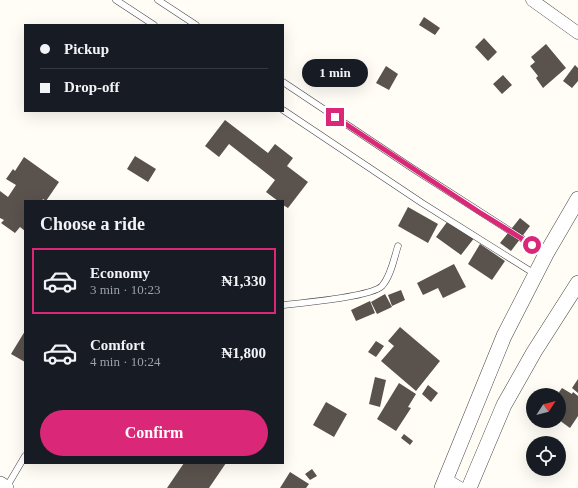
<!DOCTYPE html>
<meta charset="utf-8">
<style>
body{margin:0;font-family:"Times New Roman",serif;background:#20242c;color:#f1f3f6;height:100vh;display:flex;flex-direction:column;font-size:15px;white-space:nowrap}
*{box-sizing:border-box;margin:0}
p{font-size:13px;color:#9ea1a6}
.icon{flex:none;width:22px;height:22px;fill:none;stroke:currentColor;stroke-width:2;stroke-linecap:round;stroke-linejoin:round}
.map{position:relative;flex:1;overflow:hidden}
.panel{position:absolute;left:24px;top:200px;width:260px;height:264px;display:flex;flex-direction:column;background:#171b24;border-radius:0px;box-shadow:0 4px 16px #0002}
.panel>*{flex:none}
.guide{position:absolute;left:24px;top:24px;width:260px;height:88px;border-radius:0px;box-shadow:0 4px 16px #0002;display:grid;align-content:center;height:88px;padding:0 16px;background:#171b24}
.needle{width:26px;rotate:54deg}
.buttons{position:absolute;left:526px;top:388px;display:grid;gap:8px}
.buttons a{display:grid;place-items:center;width:40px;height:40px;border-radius:50%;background:#171b24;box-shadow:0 4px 16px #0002;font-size:20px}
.end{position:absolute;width:18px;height:18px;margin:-9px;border:5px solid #db2777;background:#fff;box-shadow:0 0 0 2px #fff}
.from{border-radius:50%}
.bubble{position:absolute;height:28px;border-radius:14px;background:#171b24;box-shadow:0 4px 16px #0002;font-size:13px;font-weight:800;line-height:28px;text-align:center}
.guide b{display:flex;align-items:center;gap:14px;height:38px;font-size:15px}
.guide b+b{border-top:1px solid #363941}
.guide i{width:10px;height:10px;background:#f1f3f6}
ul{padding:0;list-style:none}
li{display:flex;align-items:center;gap:12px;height:66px;margin:0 8px 6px;padding:0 8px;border:2px solid transparent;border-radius:0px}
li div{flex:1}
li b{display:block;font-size:15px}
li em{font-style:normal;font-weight:800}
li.active{border-color:#db2777}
li>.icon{width:36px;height:36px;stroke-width:1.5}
h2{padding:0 16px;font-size:18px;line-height:48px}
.cta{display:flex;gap:8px;margin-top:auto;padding:8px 16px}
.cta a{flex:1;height:46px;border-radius:24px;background:#db2777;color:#fff;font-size:16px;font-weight:800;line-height:46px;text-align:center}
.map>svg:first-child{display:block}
.building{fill:#5a524d}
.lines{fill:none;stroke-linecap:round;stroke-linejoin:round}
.service-casing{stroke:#444;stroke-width:7}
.minor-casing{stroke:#444;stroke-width:13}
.tertiary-casing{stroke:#444;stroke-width:16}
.service{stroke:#fff;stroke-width:6}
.minor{stroke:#fff;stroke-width:12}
.tertiary{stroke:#fff;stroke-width:15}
.route{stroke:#db2777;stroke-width:5}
</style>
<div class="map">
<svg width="578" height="488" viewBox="0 0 578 488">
<rect width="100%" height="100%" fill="#fffdf5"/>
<path class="building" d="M424 17 440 28 435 35 419 25Z
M484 38 497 52 488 61 475 47Z
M546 44 566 68 543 88 536 78 538 76 530 66 535 62 531 57Z
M575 65 578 68V81L572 88 563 81Z
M386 66 398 74 389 90 376 83Z
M503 75 512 85 502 94 493 84Z
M225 120 268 153 275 144 293 158 287 166 308 182 288 208 283 205V201H278L266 192 275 180 229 144 219 157 205 146Z
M135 156 156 169 148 182 127 169Z
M24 157 59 182 46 201 43 199 42 201H25V231L20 227 15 233 1 223 4 220 0 218V191L8 197 16 185 6 179 13 169 15 171Z
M408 207 438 224 428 243 398 226Z
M450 218 475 237 461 255 436 237Z
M520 218 530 226 511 251 500 243Z
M480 244 505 261 492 280 468 264Z
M454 264 466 287 443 298 438 288 423 295 417 283Z
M401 290 405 300 392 306 388 295Z
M385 294 392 307 377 314 371 302Z
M370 301 375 313 356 321 351 310Z
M400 327 440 361 416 391 381 361 394 346 388 341Z
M25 331V362L11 354Z
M376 341 384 346 376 357 368 352Z
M375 377 386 380 380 407 369 404Z
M578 379V393L572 388Z
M399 383 416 394 408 407 411 408 396 431 377 419Z
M428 385 438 393 431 402 422 394Z
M562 388 572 394 573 392 578 396V416L570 428 559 420V395H557Z
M326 402 347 414 334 437 313 425Z
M404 434 413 441 410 445 401 438Z
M184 463H226L209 488H167Z
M312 469 317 476 310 480 305 474Z
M290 472 309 484 306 488H280Z"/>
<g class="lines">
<g class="service-casing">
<path id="service" d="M116 0 154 25
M158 0 196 25
M283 82 412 168 546 254
M283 110 422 203 535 274
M283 305C301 303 371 297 382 286 391 276 394 258 398 246
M6 488 25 456"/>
</g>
<g class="minor-casing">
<path id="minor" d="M532 0 578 33
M445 479 460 488"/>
</g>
<g class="tertiary-casing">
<path id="tertiary" d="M0 484 6 488
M442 488 504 336 546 254 578 199
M469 488 504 405 534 352 578 283"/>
</g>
<use href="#service" class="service"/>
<use href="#minor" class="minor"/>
<use href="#tertiary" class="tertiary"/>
</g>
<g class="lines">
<path class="route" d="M335 117 479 212 532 245"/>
</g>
</svg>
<div class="buttons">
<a><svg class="needle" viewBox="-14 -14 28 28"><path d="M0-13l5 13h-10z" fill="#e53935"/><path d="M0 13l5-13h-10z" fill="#9ea1a6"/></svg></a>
<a><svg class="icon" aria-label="locate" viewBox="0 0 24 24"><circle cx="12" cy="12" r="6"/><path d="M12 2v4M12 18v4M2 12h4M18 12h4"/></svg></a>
</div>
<i class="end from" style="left:532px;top:245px"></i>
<i class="end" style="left:335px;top:117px"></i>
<div class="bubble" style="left:302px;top:59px;width:66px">1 min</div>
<div class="guide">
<b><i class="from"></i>Pickup</b>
<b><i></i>Drop-off</b>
</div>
<section class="panel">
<h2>Choose a ride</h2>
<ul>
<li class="active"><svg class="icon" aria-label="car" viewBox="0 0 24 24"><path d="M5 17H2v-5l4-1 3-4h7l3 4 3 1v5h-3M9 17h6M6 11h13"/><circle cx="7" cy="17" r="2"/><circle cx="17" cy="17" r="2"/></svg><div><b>Economy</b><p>3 min · 10:23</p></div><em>₦1,330</em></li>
<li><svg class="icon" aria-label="car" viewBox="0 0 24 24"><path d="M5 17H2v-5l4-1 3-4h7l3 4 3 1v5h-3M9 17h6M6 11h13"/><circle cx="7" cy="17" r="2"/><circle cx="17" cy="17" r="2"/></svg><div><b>Comfort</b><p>4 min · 10:24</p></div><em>₦1,800</em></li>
</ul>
<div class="cta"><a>Confirm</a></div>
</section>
</div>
